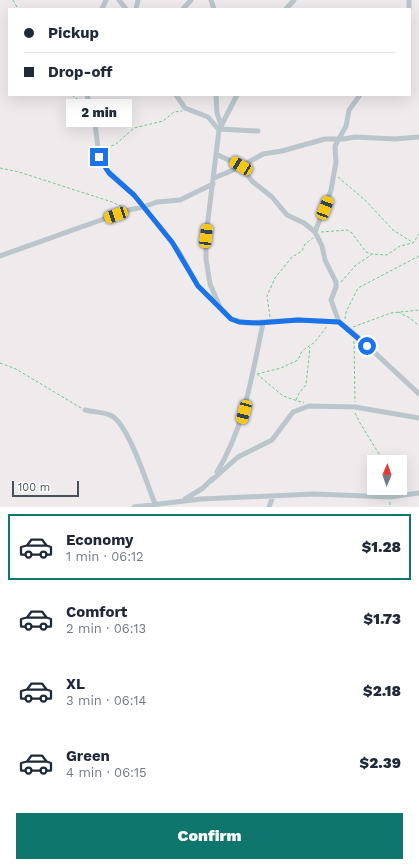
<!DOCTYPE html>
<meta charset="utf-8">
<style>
body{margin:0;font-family:"Work Sans",sans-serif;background:#f2f2f3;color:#1f2937;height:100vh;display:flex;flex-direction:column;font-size:15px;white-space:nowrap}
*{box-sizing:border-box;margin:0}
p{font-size:13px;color:#747a83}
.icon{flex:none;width:22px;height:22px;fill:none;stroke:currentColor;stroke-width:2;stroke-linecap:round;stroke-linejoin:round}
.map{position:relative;height:507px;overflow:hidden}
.side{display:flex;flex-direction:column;background:#fff;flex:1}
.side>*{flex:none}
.banner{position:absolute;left:8px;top:8px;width:403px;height:88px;border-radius:0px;box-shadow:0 4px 16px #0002;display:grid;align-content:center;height:88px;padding:0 16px;background:#fff}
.needle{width:26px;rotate:2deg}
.controls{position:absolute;left:367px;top:455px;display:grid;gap:8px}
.controls a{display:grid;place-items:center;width:40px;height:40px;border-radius:0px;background:#fff;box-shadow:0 4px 16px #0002;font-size:20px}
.scale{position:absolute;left:12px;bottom:10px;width:67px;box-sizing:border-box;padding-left:4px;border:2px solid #445359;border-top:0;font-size:11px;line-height:14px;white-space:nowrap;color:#445359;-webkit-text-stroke:3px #fff;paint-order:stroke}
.end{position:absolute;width:18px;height:18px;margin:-9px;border:5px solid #1a73e8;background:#fff;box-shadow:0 0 0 2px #fff}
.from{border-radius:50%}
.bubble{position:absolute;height:28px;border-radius:0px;background:#fff;box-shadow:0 4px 16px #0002;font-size:13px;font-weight:800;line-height:28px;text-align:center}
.car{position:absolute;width:12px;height:24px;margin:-12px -6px;border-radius:5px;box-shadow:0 0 3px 1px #0007;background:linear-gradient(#f5c518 24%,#345 0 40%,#f5c518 0 76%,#345 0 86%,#f5c518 0)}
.banner b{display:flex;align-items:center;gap:14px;height:38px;font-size:15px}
.banner b+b{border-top:1px solid #e0e1e3}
.banner i{width:10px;height:10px;background:#1f2937}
ul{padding:7px 0 0;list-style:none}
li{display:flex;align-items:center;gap:12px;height:66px;margin:0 8px 6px;padding:0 8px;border:2px solid transparent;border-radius:0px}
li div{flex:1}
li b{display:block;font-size:15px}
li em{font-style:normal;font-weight:800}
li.on{border-color:#0f766e}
li>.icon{width:36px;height:36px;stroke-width:1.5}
.button{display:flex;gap:8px;margin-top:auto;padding:8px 16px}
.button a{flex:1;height:46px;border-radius:0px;background:#0f766e;color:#fff;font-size:16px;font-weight:800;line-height:46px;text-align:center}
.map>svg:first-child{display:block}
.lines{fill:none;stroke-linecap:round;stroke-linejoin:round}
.path{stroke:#72ca90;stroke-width:1;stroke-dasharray:3 2;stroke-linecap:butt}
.minor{stroke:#bac6cb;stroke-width:5}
.route{stroke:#1a73e8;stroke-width:5}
</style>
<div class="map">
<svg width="419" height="507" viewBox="0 0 419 507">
<rect width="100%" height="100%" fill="#efebec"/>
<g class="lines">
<path class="path" d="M13 0 18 9
M72 95 86 106
M102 150 116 144 134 128 163 121 174 112 182 111
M0 168 19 172 112 202 123 207
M338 177 365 200 393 230 412 242
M321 232 347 230 352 233 366 252 371 254 387 255 400 246 413 243 419 234
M341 282 356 265 371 255
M398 312 410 318 419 326
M270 317 267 296 275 278 292 257 302 251 305 244 313 238
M345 319 346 312 358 288 419 256
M353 327 391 313 419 310
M354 341 355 402
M0 363 16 369 81 408
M257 374 281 368 298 360 302 351 315 342 327 326
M257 374 283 396 304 403
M296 400 299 393 306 385 310 347
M355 413 360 423 384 462
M385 488 386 492
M390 502V507"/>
<path class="minor" d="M119 0 126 9
M211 0 214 9
M102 9 106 0
M136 9 138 0
M183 9 191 0
M286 9 294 0
M409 9V0
M87 95 95 123 99 157 106 169 134 195 178 250 198 286 218 305
M176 95 185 108 208 117 219 130
M216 95 217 113 221 125
M237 95 219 130 206 236V259L210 284 220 307 231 319 247 323 298 320 339 322 358 337 419 394
M219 129 258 131
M216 154 241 166 252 181 272 197 287 215 304 223 315 232 322 246 325 260 336 282V287L331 300 339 322
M214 178 238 168 263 154 282 151 325 139H344L355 137 395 139 419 137
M315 232 331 190 336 162 335 146 346 126 349 110 360 95
M0 256 129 210 143 207 157 202 180 200 213 184
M85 410C93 412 105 412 112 416 129 426 147 484 155 504
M217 472C245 426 252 375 263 323
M211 481 238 457 272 440 293 412 309 406 355 407 419 418
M185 499 203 488 212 479
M134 507 201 499 314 494 390 497 419 493
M269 507 273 496"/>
</g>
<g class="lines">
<path class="route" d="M99 157 109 173 134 195 172 242 198 286 231 319 239 322 258 323 298 320 339 322 367 346"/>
</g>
</svg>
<div class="controls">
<a><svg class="needle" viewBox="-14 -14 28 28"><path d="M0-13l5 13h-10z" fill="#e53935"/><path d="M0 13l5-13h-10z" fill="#747a83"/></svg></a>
</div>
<div class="scale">100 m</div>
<i class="end from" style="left:367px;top:346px"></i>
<i class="end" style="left:99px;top:157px"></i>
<div class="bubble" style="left:66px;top:99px;width:66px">2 min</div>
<i class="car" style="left:241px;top:166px;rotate:301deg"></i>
<i class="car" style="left:325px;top:208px;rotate:21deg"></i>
<i class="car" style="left:116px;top:215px;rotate:251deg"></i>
<i class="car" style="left:206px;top:236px;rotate:7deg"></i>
<i class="car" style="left:244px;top:412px;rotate:195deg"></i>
<div class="banner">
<b><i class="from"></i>Pickup</b>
<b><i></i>Drop-off</b>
</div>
</div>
<section class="side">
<ul>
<li class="on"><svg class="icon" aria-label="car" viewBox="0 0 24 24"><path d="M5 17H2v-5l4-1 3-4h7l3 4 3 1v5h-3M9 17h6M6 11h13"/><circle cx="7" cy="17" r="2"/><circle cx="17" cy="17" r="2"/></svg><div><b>Economy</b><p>1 min · 06:12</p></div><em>$1.28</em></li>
<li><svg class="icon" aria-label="car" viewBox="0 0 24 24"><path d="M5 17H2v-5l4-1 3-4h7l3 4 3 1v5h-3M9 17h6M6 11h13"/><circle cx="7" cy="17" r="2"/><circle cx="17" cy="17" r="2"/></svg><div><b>Comfort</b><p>2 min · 06:13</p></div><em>$1.73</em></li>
<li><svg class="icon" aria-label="car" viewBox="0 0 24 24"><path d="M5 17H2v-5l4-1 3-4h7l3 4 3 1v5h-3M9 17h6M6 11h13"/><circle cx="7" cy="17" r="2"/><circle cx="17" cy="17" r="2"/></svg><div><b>XL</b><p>3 min · 06:14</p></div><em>$2.18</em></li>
<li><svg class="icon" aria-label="car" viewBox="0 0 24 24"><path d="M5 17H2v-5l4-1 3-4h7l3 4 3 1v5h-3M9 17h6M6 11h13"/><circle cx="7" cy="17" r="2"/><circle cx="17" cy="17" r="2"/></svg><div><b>Green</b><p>4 min · 06:15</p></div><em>$2.39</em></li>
</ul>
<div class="button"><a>Confirm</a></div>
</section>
